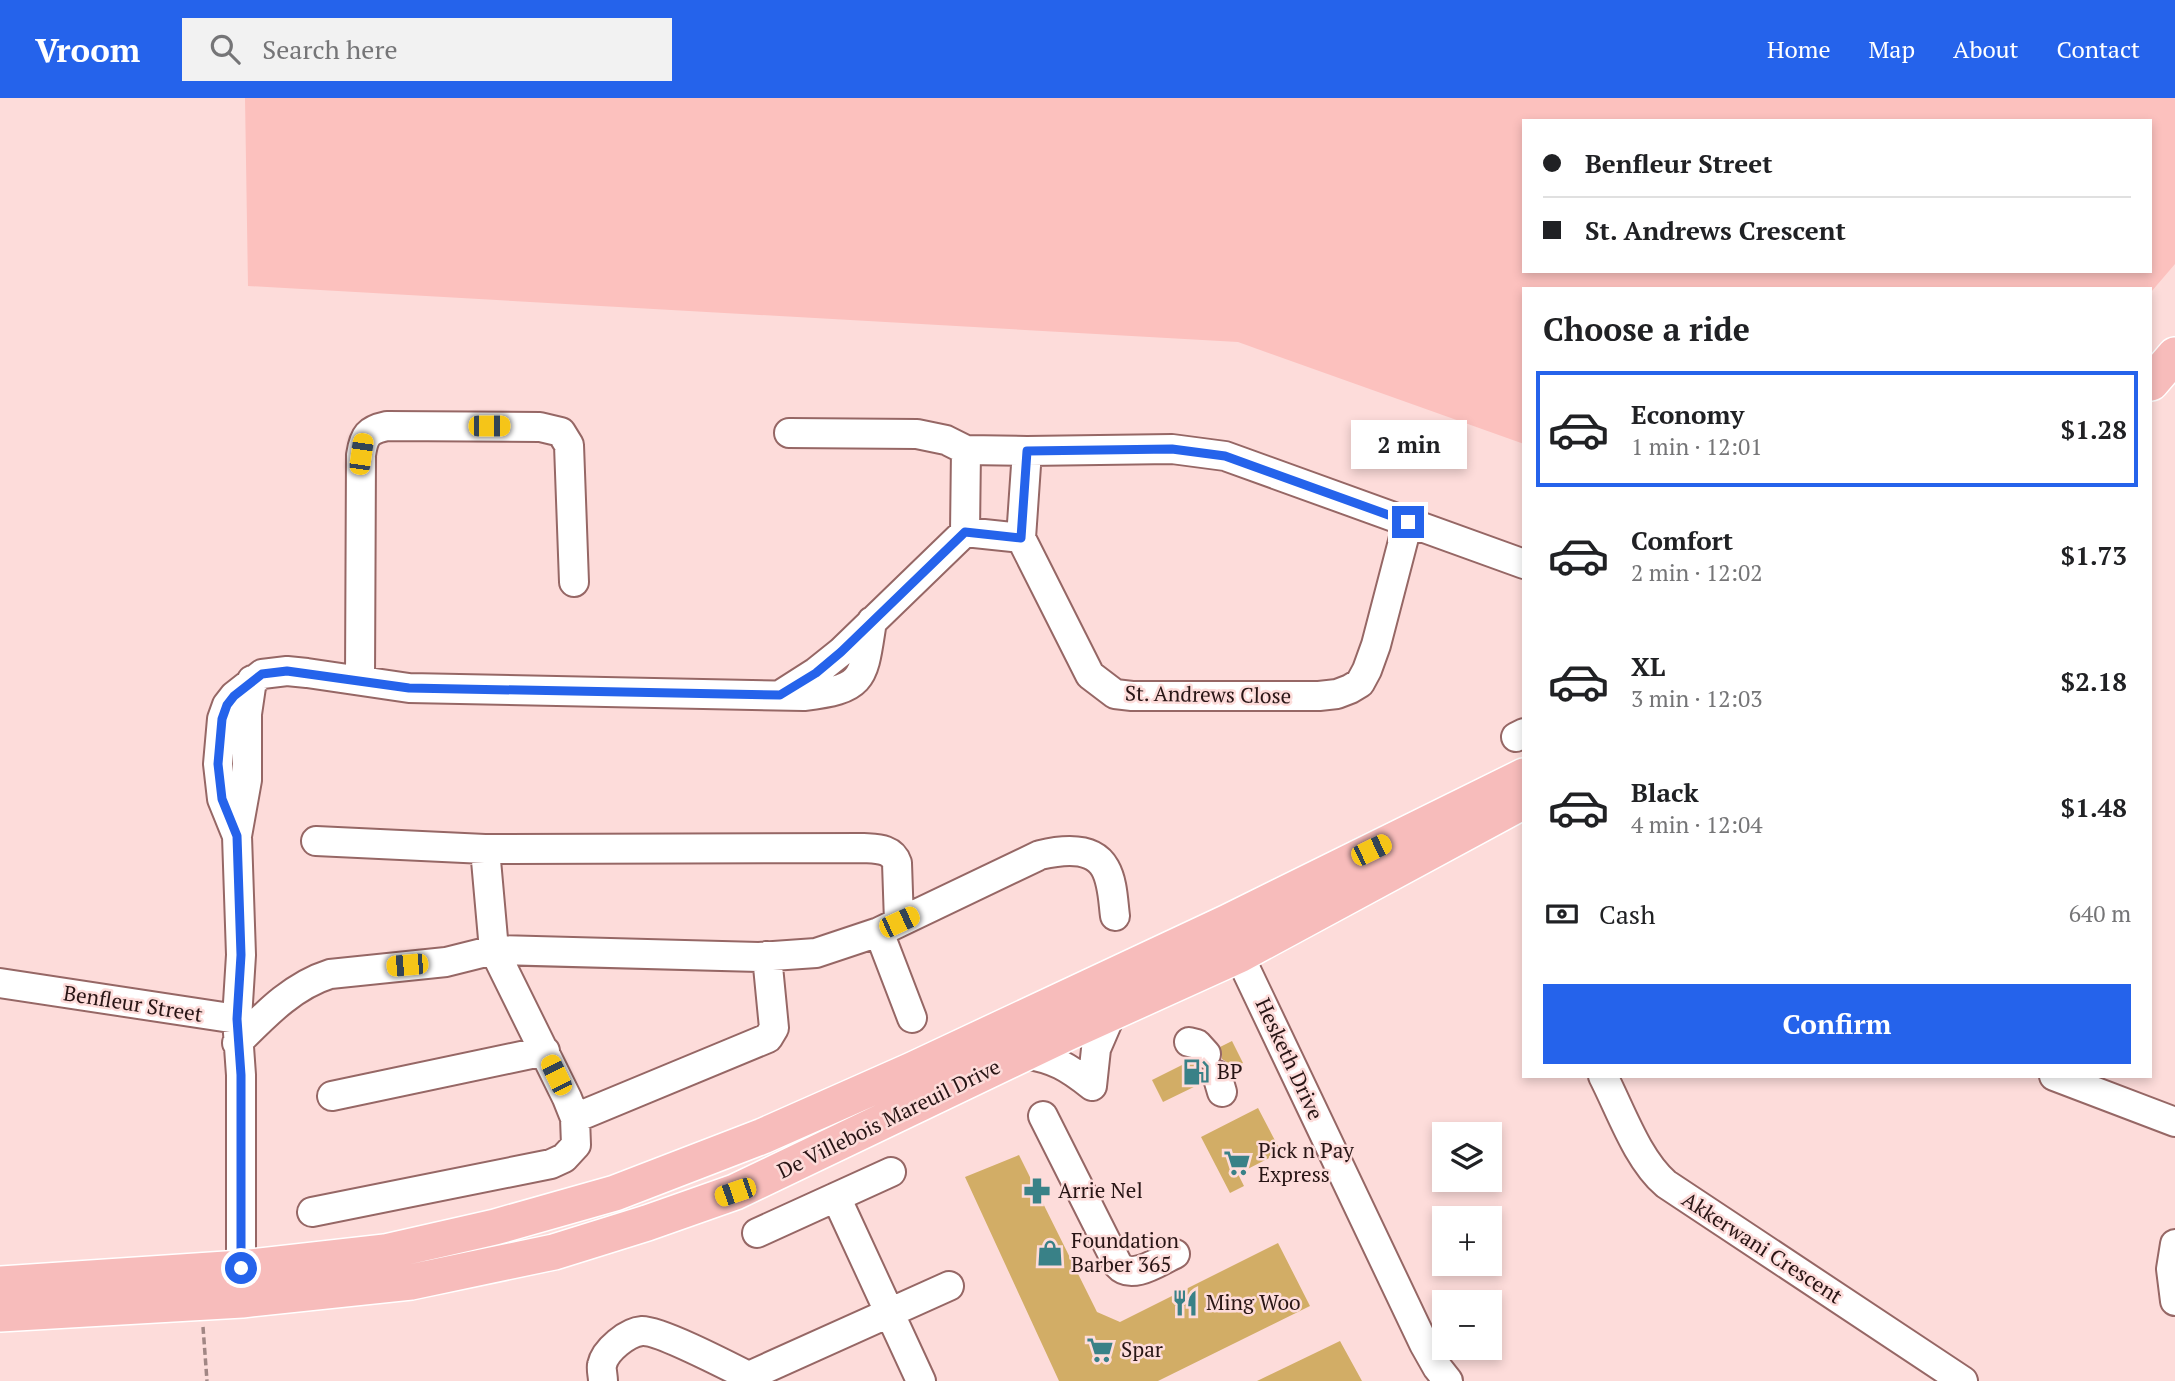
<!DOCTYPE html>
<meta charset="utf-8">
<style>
body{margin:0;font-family:"PT Serif",serif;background:#f2f2f2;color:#202124;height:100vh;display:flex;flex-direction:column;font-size:26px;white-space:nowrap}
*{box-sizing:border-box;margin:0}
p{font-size:23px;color:#757577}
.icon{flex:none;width:38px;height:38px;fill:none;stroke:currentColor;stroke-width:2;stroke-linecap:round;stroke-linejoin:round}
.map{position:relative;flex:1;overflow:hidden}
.drawer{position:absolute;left:1522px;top:189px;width:630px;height:791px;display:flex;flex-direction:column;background:#fff;border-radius:0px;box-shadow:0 4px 10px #0003}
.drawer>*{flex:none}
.banner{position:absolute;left:1522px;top:21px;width:630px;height:154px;border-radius:0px;box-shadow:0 4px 10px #0003;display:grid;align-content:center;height:154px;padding:0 21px;background:#fff}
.fabs{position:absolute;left:1432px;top:1024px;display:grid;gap:14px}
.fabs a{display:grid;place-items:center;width:70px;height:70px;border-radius:0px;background:#fff;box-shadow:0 4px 10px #0003;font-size:35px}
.end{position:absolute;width:32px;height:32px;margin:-16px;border:9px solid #2563eb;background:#fff;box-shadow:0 0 0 4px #fff}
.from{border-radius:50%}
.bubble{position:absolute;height:49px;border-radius:0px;background:#fff;box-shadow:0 4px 10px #0003;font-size:23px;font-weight:800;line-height:49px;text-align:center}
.car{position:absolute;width:21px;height:42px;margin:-21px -10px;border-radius:9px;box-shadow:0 0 5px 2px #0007;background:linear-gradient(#f5c518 24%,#345 0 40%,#f5c518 0 76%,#345 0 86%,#f5c518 0)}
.banner b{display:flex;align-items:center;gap:24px;height:66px;font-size:26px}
.banner b+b{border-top:2px solid #e0e0e0}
.banner i{width:18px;height:18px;background:#202124}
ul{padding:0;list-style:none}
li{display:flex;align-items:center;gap:21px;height:116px;margin:0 14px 10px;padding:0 7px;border:4px solid transparent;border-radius:0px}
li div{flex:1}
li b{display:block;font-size:26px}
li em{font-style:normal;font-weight:800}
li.on{border-color:#2563eb}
li>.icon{width:63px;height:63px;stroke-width:1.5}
h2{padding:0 21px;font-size:32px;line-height:84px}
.pay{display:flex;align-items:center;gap:18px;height:77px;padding:0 21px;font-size:26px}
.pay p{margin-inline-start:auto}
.cta{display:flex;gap:14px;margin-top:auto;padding:14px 21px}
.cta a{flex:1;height:80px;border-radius:0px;background:#2563eb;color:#fff;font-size:28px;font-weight:800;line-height:80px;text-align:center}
header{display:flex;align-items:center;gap:42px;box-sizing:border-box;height:98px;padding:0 35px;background:#2563eb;color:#fff}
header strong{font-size:33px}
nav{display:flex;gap:38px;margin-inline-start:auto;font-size:24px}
.search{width:490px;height:63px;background:#f2f2f2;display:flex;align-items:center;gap:18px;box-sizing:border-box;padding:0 24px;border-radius:0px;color:#757577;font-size:26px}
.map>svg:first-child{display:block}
.green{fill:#fcc1be;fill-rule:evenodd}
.building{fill:#d2ad66}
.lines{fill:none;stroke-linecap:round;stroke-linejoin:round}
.minor-casing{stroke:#966765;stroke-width:32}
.major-casing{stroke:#fff;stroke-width:38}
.path{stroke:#a18684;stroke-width:3.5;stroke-dasharray:7 3.5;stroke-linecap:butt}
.minor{stroke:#fff;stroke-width:28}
.major{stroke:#f7bcbb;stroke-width:35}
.route{stroke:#2563eb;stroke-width:9}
.labels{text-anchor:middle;stroke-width:5;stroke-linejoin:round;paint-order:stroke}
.street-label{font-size:21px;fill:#281515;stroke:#fddcda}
.poi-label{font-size:21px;fill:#281515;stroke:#fddcda;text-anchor:start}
</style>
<header>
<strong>Vroom</strong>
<div class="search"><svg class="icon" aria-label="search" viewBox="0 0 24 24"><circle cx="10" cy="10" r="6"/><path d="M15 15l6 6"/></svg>Search here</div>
<nav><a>Home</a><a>Map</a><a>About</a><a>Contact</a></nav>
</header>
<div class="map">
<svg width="2175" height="1283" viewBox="0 0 2175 1283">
<rect width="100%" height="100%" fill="#fddcda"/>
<path class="green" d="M245 0H2175V166L2151 194V191H1524V346L1238 244 248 188ZM1524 23H2151V173H1524Z"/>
<path class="building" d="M1232 943 1243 965 1232 970 1228 965 1222 961 1220 949Z
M1190 963 1201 972 1202 985 1163 1004 1152 982Z
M1258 1010 1281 1054 1238 1076 1244 1088 1230 1095 1201 1039Z
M1019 1057 1097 1214 1120 1224 1278 1145 1310 1208 1158 1283H1059L965 1079Z
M1340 1243 1362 1283H1257Z"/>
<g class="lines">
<g class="minor-casing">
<path id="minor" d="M789 335 917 336 946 342 966 352 1027 353 1172 351 1225 358 1524 466
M1027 353 1021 440 1090 577 1115 596 1132 598H1319L1337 596 1350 591 1360 585 1367 572 1376 547 1408 424
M965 434 1021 440
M360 582 361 357C364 337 368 332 387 328L540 329 561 334 569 347 574 484
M780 597 816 574 841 554 965 434 966 352
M1516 639 1524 635
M237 738 222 701 218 666 222 621 227 607 234 598 262 576 287 573 307 575 409 590 804 598C866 591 863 580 872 523
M316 743 485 751 863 750C877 751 892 750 897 765L899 824
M879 834 912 920
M1233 839 1239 857 1424 1246 1437 1269 1448 1283
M0 885 237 921
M1189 944 1197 946 1206 956
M237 945C265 917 292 888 330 876L446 864 494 852 759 859 816 855 879 834 1040 757C1061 752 1093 748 1105 770 1113 784 1113 803 1115 818
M1024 956C1055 961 1068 969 1092 988
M1217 977 1222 994
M1603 978C1621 1013 1637 1061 1666 1086L1963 1283
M2054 978 2175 1024
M1092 988 1096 951 1112 914
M332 998 545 953
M1043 1018 1118 1167C1132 1183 1159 1163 1175 1156
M575 1020 768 940 774 930 767 858
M836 1099 921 1283
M312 1114 551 1066 564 1060 576 1047 575 1020 567 1000 494 852 485 751
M757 1135 891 1074
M2175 1146 2171 1171 2175 1203
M241 1190V977L237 921 241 857 237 738 247 682V616L252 582
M749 1278 949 1188
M603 1283C603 1278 601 1271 602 1267 605 1252 628 1234 642 1233 660 1232 738 1273 758 1283"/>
</g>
<g class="major-casing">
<path id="major" d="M2151 285 2175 257
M0 1186 241 1170 385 1154 495 1129 615 1095 763 1038 912 972 1228 824 1524 678
M0 1216 242 1202 411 1184 554 1154 647 1125 735 1094 1067 935 1239 857 1524 703"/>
</g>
<path class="path" d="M203 1229 207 1283"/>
<use href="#minor" class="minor"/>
<use href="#major" class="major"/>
</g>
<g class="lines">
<path class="route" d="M241 1170V977L237 921 241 857 237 738 222 701 218 666 222 621 227 607 234 598 262 576 287 573 409 590 780 597 816 575 841 554 965 434 1021 440 1027 353 1172 351 1225 358 1408 424"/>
</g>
<defs>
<g id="fuel-bare" transform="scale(2.1)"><path d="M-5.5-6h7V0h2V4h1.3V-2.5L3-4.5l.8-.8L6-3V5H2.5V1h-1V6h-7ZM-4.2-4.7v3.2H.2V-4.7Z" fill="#398187" stroke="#fddcda" stroke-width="2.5" paint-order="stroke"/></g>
<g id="supermarket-bare" transform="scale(2.1)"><path d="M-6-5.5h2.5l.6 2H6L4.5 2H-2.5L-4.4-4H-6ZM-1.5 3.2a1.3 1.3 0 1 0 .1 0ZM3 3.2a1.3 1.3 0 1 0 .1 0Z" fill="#398187" stroke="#fddcda" stroke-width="2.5" paint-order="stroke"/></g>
<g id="pharmacy-bare" transform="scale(2.1)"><path d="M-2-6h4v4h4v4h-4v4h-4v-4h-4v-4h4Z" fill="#398187" stroke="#fddcda" stroke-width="2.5" paint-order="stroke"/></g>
<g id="shop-bare" transform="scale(2.1)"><path d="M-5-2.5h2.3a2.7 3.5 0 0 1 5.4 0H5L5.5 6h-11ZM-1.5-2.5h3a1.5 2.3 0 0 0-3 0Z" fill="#398187" stroke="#fddcda" stroke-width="2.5" paint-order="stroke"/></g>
<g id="restaurant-bare" transform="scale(2.1)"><path d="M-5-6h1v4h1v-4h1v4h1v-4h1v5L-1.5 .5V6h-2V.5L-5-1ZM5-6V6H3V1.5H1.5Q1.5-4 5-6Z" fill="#398187" stroke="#fddcda" stroke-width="2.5" paint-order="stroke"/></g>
</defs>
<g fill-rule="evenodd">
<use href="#fuel-bare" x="1196" y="974"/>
<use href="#supermarket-bare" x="1237" y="1065"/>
<use href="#pharmacy-bare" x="1037" y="1093"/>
<use href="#shop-bare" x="1050" y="1155"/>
<use href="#restaurant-bare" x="1185" y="1205"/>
<use href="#supermarket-bare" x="1100" y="1252"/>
</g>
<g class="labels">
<g class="street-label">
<text transform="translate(1208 597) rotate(1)" y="7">St. Andrews Close</text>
<text transform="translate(133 906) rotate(9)" y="7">Benfleur Street</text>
<text transform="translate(1289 961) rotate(65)" y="7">Hesketh Drive</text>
<text transform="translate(889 1021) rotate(-26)" y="7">De Villebois Mareuil Drive</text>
<text transform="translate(1762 1150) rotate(33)" y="7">Akkerwani Crescent</text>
</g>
<g class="poi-label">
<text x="1217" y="981">BP</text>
<text x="1258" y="1060">Pick n Pay<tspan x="1258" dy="24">Express</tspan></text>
<text x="1058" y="1100">Arrie Nel</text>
<text x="1071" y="1150">Foundation<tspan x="1071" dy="24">Barber 365</tspan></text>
<text x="1206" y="1212">Ming Woo</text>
<text x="1121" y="1259">Spar</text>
</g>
</g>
</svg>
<div class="fabs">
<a><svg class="icon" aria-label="layers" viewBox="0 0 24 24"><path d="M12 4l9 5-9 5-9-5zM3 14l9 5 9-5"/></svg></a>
<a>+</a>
<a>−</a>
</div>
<i class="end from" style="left:241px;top:1170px"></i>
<i class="end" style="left:1408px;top:424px"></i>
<div class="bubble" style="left:1351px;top:322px;width:116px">2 min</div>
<i class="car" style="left:489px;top:328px;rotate:90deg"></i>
<i class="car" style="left:361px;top:356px;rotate:8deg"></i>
<i class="car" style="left:1371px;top:752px;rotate:64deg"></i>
<i class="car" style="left:899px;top:824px;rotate:65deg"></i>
<i class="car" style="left:407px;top:867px;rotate:265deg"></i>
<i class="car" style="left:556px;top:977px;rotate:334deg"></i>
<i class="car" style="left:735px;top:1094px;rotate:251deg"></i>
<div class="banner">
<b><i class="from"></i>Benfleur Street</b>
<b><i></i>St. Andrews Crescent</b>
</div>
<section class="drawer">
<h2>Choose a ride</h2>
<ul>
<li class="on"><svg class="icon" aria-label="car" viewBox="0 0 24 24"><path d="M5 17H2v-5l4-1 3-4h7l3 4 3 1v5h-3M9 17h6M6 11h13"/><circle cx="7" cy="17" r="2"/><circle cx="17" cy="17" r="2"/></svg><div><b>Economy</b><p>1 min · 12:01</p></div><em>$1.28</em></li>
<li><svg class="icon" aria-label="car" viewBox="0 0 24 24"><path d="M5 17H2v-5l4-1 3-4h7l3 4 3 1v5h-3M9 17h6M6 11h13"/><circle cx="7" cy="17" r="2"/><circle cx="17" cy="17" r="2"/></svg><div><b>Comfort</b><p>2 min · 12:02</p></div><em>$1.73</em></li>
<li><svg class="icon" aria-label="car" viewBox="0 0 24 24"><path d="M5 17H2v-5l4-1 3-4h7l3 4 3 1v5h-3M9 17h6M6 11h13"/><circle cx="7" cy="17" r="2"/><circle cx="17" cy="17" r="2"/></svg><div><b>XL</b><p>3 min · 12:03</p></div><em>$2.18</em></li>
<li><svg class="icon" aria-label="car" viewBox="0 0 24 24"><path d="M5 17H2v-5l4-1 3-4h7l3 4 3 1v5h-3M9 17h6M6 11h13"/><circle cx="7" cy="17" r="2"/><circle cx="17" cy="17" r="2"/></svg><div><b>Black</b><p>4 min · 12:04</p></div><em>$1.48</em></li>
</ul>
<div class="pay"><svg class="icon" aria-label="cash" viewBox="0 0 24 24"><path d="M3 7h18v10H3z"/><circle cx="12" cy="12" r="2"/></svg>Cash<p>640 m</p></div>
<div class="cta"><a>Confirm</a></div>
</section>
</div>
